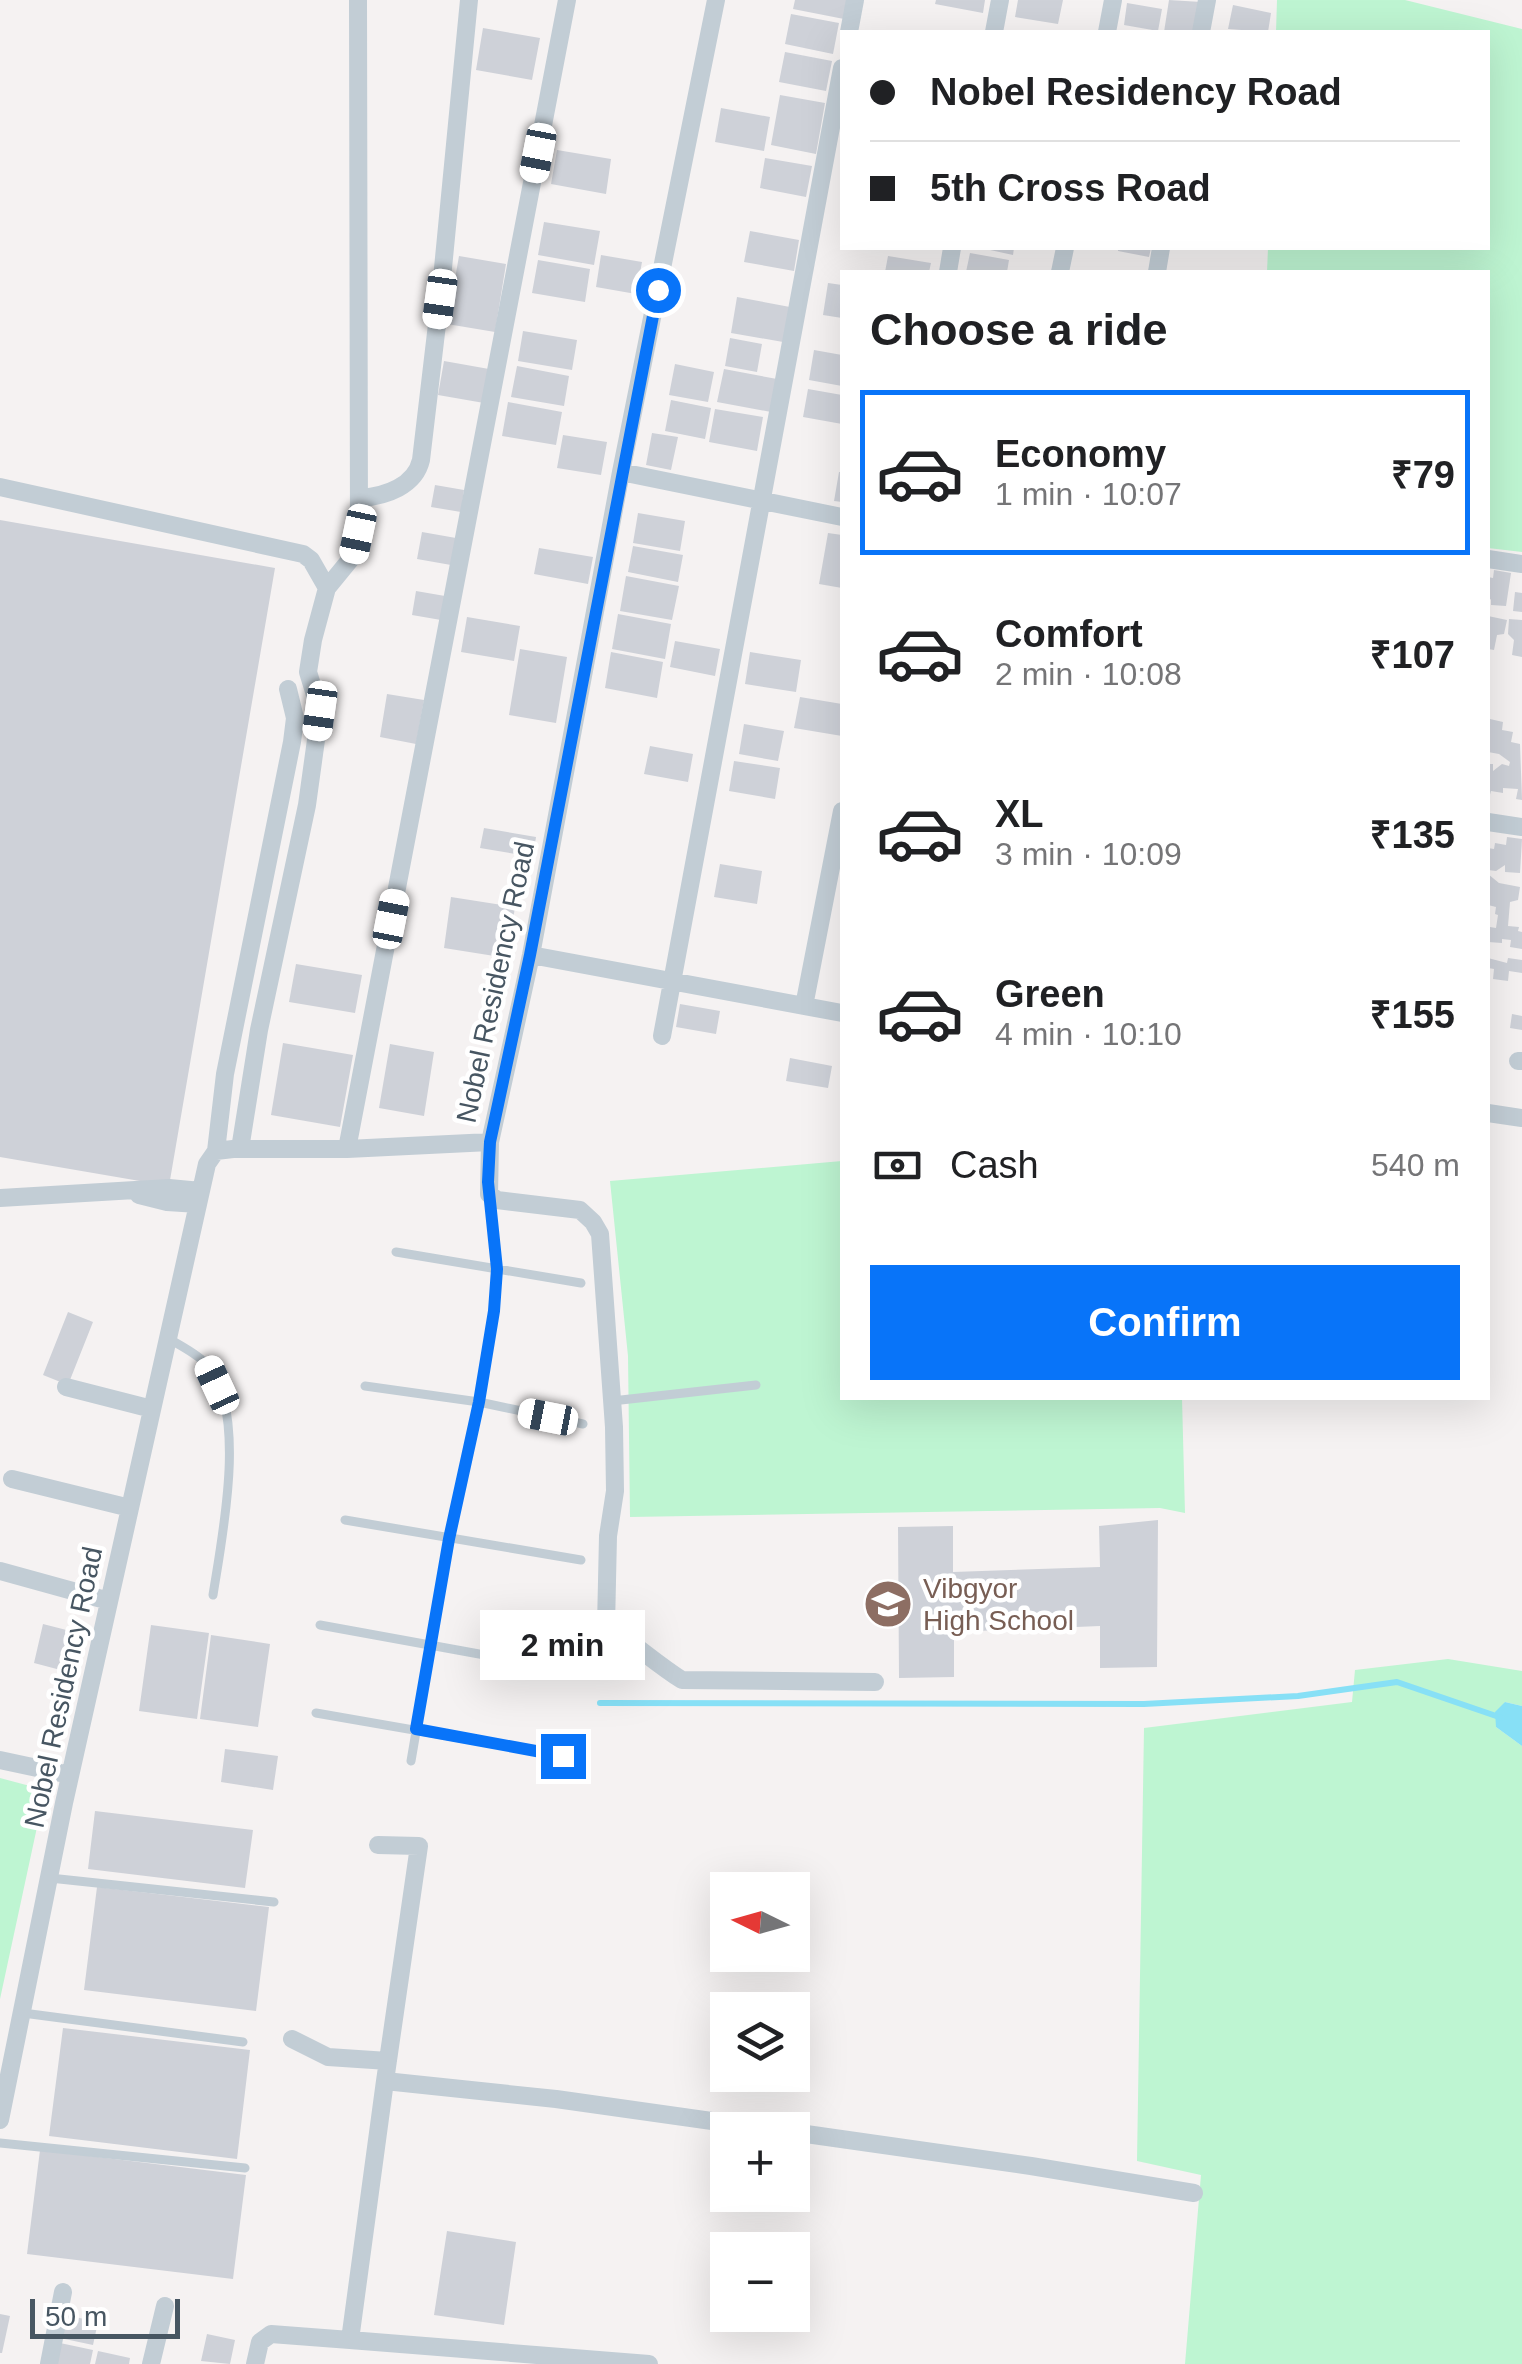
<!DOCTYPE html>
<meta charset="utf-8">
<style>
body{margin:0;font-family:Arial,sans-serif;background:#f2f2f2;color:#202124;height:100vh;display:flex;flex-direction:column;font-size:38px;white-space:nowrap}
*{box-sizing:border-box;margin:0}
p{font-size:32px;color:#757577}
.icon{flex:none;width:55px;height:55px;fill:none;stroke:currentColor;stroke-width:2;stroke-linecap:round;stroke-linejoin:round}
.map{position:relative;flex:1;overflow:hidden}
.sheet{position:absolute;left:840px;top:270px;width:650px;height:1130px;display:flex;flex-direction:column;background:#fff;border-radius:0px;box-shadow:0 10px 40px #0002}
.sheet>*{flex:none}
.top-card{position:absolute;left:840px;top:30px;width:650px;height:220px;border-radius:0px;box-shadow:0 10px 40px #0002;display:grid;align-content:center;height:220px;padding:0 30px;background:#fff}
.needle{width:65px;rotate:275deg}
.buttons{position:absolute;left:710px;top:1872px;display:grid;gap:20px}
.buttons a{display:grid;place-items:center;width:100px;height:100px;border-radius:0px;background:#fff;box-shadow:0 10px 40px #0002;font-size:50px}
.scale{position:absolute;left:30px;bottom:25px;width:150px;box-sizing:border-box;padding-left:10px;border:5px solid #475662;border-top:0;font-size:28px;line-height:35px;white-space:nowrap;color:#475662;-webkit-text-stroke:8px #fff;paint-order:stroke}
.end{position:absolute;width:45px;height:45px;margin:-22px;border:12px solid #0874f9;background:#fff;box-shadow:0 0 0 5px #fff}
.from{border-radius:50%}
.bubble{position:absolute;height:70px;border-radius:0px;background:#fff;box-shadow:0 10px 40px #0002;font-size:32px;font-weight:800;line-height:70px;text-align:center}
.car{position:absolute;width:30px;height:60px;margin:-30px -15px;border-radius:12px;box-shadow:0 0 8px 2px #0007;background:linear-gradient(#fff 24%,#345 0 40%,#fff 0 76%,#345 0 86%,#fff 0)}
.top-card b{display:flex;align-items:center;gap:35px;height:95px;font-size:38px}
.top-card b+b{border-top:2px solid #e0e0e0}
.top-card i{width:25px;height:25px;background:#202124}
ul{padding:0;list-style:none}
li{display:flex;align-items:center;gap:30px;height:165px;margin:0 20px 15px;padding:0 10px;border:5px solid transparent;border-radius:0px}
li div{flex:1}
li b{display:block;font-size:38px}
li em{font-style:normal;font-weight:800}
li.on{border-color:#0874f9}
li>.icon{width:90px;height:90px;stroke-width:1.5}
h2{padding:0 30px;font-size:45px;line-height:120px}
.pay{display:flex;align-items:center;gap:25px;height:110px;padding:0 30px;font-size:38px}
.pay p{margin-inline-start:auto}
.cta{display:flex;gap:20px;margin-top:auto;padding:20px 30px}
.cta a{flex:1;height:115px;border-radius:0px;background:#0874f9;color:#fff;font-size:40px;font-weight:800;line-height:115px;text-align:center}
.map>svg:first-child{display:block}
.green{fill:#bef5d2}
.water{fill:#87e0f6}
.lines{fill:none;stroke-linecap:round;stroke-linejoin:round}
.stream{stroke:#87e0f6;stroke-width:6}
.building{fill:#ced1d8}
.lane{stroke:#c2cdd5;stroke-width:9}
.street{stroke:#c2cdd5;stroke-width:18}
.route{stroke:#0874f9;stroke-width:12}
.labels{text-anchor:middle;stroke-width:9;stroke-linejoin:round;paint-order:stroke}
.street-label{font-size:28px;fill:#475662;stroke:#fff}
.education-label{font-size:28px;fill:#785e54;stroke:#fff;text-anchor:start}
</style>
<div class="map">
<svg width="1522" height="2364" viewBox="0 0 1522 2364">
<rect width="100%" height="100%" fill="#f5f2f2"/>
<path class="green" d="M1277 0H1405L1522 29V552L1488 548V272H1267L1268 248H1488V32H1276Z
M842 1161V1398H1182L1185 1513 1160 1508 630 1517 628 1356 610 1181Z
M1448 1659 1522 1671V1706L1505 1702 1496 1727 1522 1746V2364H1185L1201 2175 1137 2161 1144 1728 1352 1702 1355 1670Z
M0 1778 45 1790 0 1999Z"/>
<path class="water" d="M1505 1702 1522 1706V1746L1496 1727 1495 1712Z"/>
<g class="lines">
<path class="stream" d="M600 1703 1144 1704 1298 1696 1397 1682 1502 1718"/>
</g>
<path class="building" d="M795 0H847L844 19 793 9Z
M936 0H985L983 13 935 4Z
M1018 0H1063L1058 24 1015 17Z
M1169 0 1201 2 1196 32H1164Z
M1127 3 1162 9 1158 31 1124 25Z
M1233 5 1271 13 1268 32 1228 29Z
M791 14 839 23 833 54 785 44Z
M483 28 540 38 532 80 476 70Z
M785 52 832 61 826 91 779 82Z
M780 95 825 103 816 154 771 145Z
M721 108 770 117 764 151 715 142Z
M557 150 611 159 606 194 551 184Z
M765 158 812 166 806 197 760 188Z
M544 222 600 231 594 265 538 255Z
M750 231 799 240 794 271 744 262Z
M981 248H1014L1013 255Z
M1118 248H1151L1149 257 1118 251Z
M970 253 1009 260 1007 272H966Z
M601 255 642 262 636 294 596 287Z
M459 256 506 264 495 332 447 324Z
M888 256 931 263 929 272H885Z
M538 260 590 269 585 302 532 293Z
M828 283 842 285V318L823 315Z
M737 297 790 307 783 342 731 333Z
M523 331 577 340 572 370 518 361Z
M730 338 762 344 757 372 725 366Z
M814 350 842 355V386L809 380Z
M444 361 489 369 484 403 438 395Z
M675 364 714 372 708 402 669 395Z
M517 366 569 376 564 406 511 397Z
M724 369 777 379 771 412 717 402Z
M808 389 842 395V424L803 417Z
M671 400 711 408 705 439 665 431Z
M508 402 562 412 556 445 502 436Z
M715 409 763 417 757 451 709 442Z
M652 433 678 437 671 470 646 465Z
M563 435 607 442 601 475 557 468Z
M839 472H842V502L834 501Z
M435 485 464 490 461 512 431 507Z
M638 513 685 521 680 551 633 543Z
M0 520 275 568 169 1186 0 1157Z
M422 532 456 538 451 565 417 559Z
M828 533 842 535V588L819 584Z
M633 546 683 555 678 582 628 572Z
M539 548 593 557 588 584 534 574Z
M1494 570 1511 573 1506 606 1491 605V599L1488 601V577L1493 578Z
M626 576 679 586 672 620 620 611Z
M416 591 445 596 441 620 412 615Z
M1515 592 1522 593V612L1513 611Z
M618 614 671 624 665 659 612 649Z
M1488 616 1507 620 1504 634 1497 635 1494 650 1488 649Z
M467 617 520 626 514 661 461 652Z
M1509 619 1522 620V657L1512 655 1514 640 1508 634Z
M675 641 720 649 715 676 670 667Z
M520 649 567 657 556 723 509 715Z
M611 652 663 662 657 698 605 688Z
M750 652 801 660 796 692 745 684Z
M387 694 424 700 416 744 380 737Z
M800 697 842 704V736L794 728Z
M1490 719 1503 722 1502 730 1513 732 1511 742 1520 744 1522 800 1516 799 1518 789 1503 788V793L1491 791 1488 802V764H1493V771L1502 764 1509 766 1510 762 1499 754 1488 752Z
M744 724 784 731 778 761 739 754Z
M650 746 693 754 688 782 644 774Z
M734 761 780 768 775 799 729 791Z
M484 828 536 837 533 857 480 848Z
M1507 837 1522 839 1520 873 1505 872V865L1496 871 1488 870V848L1494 849 1495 843 1506 845Z
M720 864 762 871 757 904 714 897Z
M1488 874 1499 883 1520 887 1518 900 1510 902 1508 926 1519 927 1518 931 1522 932V949L1510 947 1511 940 1502 939V943L1488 942 1490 927 1496 928 1498 915 1495 914 1496 907 1488 905Z
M451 897 515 907 507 958 444 948Z
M1488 958 1507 963 1508 958 1522 960V973L1509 971 1508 981 1493 979 1494 969 1488 968Z
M296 964 362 975 355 1013 289 1002Z
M680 1004 720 1011 716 1034 676 1027Z
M1512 1014 1522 1016V1030L1510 1028Z
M283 1043 353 1055 340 1127 271 1115Z
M390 1044 434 1052 424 1116 379 1108Z
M790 1058 832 1066 828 1088 786 1081Z
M68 1312 93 1322 68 1385 43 1375Z
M1158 1520 1157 1667 1100 1668V1626L954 1632V1677L899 1678 898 1527 953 1526V1572L1100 1567 1099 1526Z
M43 1624 82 1634 72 1673 34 1663Z
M151 1625 209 1633 197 1719 139 1711Z
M211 1635 270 1644 258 1727 200 1719Z
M225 1749 278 1756 273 1790 221 1782Z
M95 1811 253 1830 245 1888 88 1869Z
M97 1887 269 1907 256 2011 84 1990Z
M63 2028 250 2050 237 2159 49 2136Z
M40 2150 246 2175 233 2279 27 2254Z
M447 2231 516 2242 504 2325 434 2315Z
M0 2314 10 2316 2 2353H0Z
M66 2315 98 2322 93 2345 60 2338Z
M207 2334 235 2340 230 2364 201 2361Z
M60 2343 93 2350 90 2364H55Z
M98 2351 130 2358 129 2364H95Z"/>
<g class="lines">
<path class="lane" d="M396 1252 581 1283
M168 1338C180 1346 198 1354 207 1365 248 1412 222 1537 213 1595
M365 1386 479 1402 583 1424
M612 1401 756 1385
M345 1520 581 1560
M320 1625 578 1672
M316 1713 563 1756
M411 1761 449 1539 479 1402 494 1311 497 1269 489 1197
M50 1878 274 1902
M23 2013 243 2042
M0 2143 245 2168"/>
<path class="street" d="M849 32 855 0
M994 32 1000 0
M1107 32 1113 0
M1201 32 1207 0
M948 272 952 248
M1060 272 1065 248
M1157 272 1161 248
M621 472 842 517
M0 487 303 554 311 560 327 588
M361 498C386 496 415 486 421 460L440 299 469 0
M1488 559 1522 564
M1488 822 1522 827
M531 955 842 1013
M804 1006 842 811
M662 1036 842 68
M1518 1061H1522
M1488 1113 1522 1118
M490 1142 489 1194 497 1200 580 1210 593 1222 600 1234 614 1427 615 1491 608 1536 606 1626C633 1642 655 1663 682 1680L875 1682
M240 1149 259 1030 307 805 320 711 308 672 313 640 327 588 354 555 359 534 358 0
M347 1149 567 0
M216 1151 225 1074 292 742 295 718 288 689
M139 1195 167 1202 198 1204
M0 1198 169 1188 201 1191
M66 1387 152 1409
M12 1479 130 1508
M0 1571 109 1601
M0 1760 70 1775
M378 1845 419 1846 385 2081
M292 2039 328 2057 388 2061
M0 2120 64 1803 207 1164 216 1151 233 1149H347L490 1142 531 955 621 472 716 0
M792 2132 1031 2166 1194 2193
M350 2340 649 2364
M49 2364 63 2292
M151 2364 165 2306
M255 2364 260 2342 271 2334 350 2340 385 2081 556 2099 775 2130"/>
</g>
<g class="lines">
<path class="route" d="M563 1756 416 1729 449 1539 479 1402 494 1311 497 1269 488 1182 490 1142 530 955 658 290"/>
</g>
<defs>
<g id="school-disc" transform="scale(2.5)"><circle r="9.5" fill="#8d6e63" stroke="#fff"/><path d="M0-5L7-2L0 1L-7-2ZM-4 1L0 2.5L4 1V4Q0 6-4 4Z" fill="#fff"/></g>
</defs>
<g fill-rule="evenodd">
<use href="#school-disc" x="888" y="1604"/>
</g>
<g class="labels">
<g class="street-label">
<text transform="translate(495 982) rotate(-78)" y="10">Nobel Residency Road</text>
<text transform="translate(63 1687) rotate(-78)" y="10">Nobel Residency Road</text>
</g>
<g class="education-label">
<text x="923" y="1598">Vibgyor<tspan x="923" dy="32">High School</tspan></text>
</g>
</g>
</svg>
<div class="buttons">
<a><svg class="needle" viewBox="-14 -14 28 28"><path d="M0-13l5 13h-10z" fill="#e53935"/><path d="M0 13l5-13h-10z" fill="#757577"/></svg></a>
<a><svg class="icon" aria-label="layers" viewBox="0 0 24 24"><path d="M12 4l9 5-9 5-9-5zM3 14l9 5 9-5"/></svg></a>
<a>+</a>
<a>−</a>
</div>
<div class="scale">50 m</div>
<i class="end from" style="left:658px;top:290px"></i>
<i class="end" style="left:563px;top:1756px"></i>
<div class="bubble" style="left:480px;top:1610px;width:165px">2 min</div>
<i class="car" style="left:538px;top:153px;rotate:191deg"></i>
<i class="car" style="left:440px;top:299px;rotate:188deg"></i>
<i class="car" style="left:358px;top:534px;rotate:192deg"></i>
<i class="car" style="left:320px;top:711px;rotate:188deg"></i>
<i class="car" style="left:391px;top:919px;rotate:11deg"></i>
<i class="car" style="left:217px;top:1385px;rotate:335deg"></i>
<i class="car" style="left:548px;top:1417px;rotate:281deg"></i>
<div class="top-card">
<b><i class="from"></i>Nobel Residency Road</b>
<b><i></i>5th Cross Road</b>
</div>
<section class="sheet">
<h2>Choose a ride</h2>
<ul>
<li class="on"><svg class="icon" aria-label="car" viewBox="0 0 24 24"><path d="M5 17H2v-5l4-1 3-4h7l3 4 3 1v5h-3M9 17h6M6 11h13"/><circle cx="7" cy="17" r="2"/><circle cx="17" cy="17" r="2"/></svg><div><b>Economy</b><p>1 min · 10:07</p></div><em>₹79</em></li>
<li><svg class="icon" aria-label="car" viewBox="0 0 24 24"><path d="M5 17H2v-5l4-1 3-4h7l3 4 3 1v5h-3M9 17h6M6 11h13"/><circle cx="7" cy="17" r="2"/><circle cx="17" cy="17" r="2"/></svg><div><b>Comfort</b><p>2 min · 10:08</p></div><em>₹107</em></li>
<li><svg class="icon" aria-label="car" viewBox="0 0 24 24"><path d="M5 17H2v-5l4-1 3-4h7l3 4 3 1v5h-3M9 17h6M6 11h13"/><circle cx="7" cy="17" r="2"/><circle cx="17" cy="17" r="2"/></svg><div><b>XL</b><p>3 min · 10:09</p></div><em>₹135</em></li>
<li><svg class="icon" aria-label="car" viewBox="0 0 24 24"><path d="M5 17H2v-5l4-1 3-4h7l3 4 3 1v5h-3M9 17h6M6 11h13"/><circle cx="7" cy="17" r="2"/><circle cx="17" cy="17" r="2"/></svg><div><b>Green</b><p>4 min · 10:10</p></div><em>₹155</em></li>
</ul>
<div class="pay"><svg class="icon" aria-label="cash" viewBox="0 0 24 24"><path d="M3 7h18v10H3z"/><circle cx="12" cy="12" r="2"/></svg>Cash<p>540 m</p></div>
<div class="cta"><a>Confirm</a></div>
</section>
</div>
